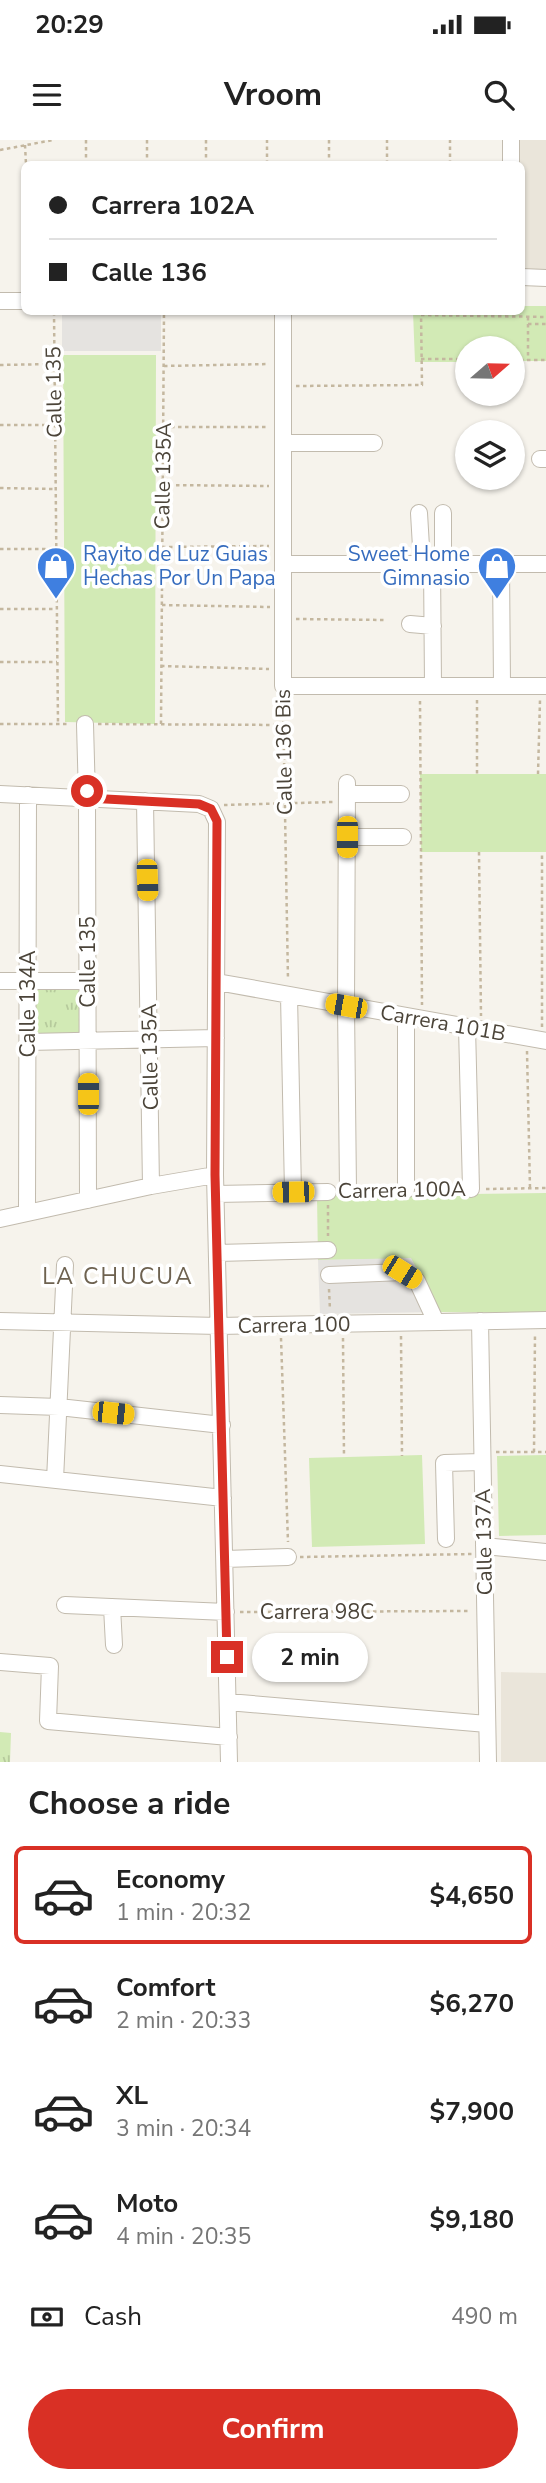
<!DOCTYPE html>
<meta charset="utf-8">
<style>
body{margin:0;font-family:"Nunito Sans",sans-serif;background:#f6f6f6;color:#222;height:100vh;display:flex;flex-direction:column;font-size:26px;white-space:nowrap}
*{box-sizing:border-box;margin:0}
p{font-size:23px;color:#767676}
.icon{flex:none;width:38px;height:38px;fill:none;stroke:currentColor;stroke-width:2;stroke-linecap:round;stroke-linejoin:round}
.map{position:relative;height:1622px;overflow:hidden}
.details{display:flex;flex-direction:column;background:#fff;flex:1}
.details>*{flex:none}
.hud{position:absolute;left:21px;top:21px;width:504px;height:154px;border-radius:10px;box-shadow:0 2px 5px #0004;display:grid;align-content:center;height:154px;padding:0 28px;background:#fff}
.needle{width:46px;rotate:70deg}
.tools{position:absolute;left:455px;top:196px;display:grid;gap:14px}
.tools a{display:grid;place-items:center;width:70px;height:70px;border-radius:50%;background:#fff;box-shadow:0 2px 5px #0004;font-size:35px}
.end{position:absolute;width:32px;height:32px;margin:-16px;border:9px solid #d93025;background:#fff;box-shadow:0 0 0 4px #fff}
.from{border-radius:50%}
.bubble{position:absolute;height:49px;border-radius:24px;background:#fff;box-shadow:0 2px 5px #0004;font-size:23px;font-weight:700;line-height:49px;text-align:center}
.car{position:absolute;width:21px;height:42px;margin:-21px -10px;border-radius:9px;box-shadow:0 0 5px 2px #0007;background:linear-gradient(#f5c518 24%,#345 0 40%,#f5c518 0 76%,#345 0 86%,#f5c518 0)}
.hud b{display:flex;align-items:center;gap:24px;height:66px;font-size:26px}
.hud b+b{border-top:2px solid #e0e0e0}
.hud i{width:18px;height:18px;background:#222}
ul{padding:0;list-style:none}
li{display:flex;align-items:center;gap:21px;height:98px;margin:0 14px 10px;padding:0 14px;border:4px solid transparent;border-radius:10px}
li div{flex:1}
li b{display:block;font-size:26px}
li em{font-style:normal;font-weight:700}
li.current{border-color:#d93025}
li>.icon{width:63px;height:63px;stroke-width:1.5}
h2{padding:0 28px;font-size:32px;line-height:84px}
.pay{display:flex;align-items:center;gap:18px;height:77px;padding:0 28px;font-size:26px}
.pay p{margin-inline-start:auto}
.action{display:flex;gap:14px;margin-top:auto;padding:14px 28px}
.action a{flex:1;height:80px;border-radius:42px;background:#d93025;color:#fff;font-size:28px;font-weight:700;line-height:80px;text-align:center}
.status{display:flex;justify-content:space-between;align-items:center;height:49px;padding:0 35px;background:#fff;direction:ltr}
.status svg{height:19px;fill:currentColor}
header{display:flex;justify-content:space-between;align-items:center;height:91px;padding:0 28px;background:#fff;font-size:32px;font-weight:700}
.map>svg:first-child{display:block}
.residential{fill:#eae5da}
.grass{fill:url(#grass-tufts)}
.park{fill:#d2eab5}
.parking{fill:#e5e3e0}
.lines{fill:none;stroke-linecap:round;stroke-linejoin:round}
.minor-casing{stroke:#c2bbae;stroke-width:18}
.path{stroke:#c4b79f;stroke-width:2.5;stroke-dasharray:3.5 3.5;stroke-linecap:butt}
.minor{stroke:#fff;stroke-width:16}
.route{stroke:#d93025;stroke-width:9}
.labels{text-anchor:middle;stroke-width:7;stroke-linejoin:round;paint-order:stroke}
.street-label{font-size:21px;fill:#4b4439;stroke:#fff}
.shop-label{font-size:21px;fill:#366cbe;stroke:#fff;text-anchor:start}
.neighbourhood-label{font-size:23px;letter-spacing:2px;fill:#6e6250;stroke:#fff}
</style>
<div class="status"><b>20:29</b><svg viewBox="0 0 49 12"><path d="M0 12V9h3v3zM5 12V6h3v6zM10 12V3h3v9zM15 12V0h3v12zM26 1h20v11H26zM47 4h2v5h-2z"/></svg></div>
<header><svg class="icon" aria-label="menu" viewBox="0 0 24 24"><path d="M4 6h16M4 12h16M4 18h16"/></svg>Vroom<svg class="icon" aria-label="search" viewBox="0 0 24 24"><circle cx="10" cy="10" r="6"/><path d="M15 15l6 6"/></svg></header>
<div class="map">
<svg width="546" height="1622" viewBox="0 0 546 1622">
<defs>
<pattern id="grass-tufts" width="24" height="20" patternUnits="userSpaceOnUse" patternTransform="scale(1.75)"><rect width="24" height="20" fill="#d2eab5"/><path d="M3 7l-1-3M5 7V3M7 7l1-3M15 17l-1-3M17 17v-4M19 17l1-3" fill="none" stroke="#b6ca9c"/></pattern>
</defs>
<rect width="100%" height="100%" fill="#f6f3ec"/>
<path class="residential" d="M517 0H546V143L522 142V24H518Z
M501 1532 546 1533V1622H501Z"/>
<path class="grass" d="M35 847H83L81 895H34Z
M0 1592 11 1593 10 1622H0Z"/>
<path class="park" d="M522 166H546V221H513V208H467V222H415L413 172H522Z
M63 215H156L155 584 65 582Z
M420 634H546V712H421Z
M546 1053V1173L440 1172 411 1119 318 1120 317 1056Z
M422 1315 425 1404 312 1407 309 1318Z
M546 1315V1395L499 1396 497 1316Z"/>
<path class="parking" d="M62 172H161V211H62Z
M411 1118 440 1172 320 1174 318 1120Z"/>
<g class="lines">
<g class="minor-casing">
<path id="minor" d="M511 24V0
M522 137 546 138
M0 161H24
M283 172V546H546
M283 303H374
M540 319H546
M419 373 422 424
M283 424H546
M432 424 433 546
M443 424V373
M501 424 502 546
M410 484 433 486
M85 584 87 658 88 1060
M347 643 346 866 348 1051
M0 654 199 664 211 669 217 682 215 1035 229 1622
M347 654H401
M145 661 151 1046
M347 697H403
M0 841H88
M217 842 546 901
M289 855 293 1052
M406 876V1050
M467 887 471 1049
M28 902 216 898
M216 1054 328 1052
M27 1073 28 655
M0 1079 151 1046 215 1035
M217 1113 328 1110
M329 1135 403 1132 417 1141 436 1182
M0 1181 219 1186 546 1180
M480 1181 488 1622
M0 1265 59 1267 222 1285
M0 1334 223 1358
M55 1340 65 1125
M446 1399 444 1323 482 1322
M484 1406 546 1412
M225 1419 288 1417
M65 1465 226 1472
M112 1467 114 1505
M0 1522 50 1526 48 1581 229 1597
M228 1562 487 1584"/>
</g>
<path class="path" d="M86 0V24
M147 0V24
M206 0V24
M329 0V24
M25 5 26 24
M0 10 53 0
M267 24V0
M387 24V0
M450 24V0
M54 172 58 584
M421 175 546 177
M528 177V220
M528 184H546
M421 219H467
M513 220H546
M0 225 54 224
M164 226 269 224
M296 246 422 245 421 172
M0 285H55
M164 287H269
M162 345 269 346
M0 348 55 349
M162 407 269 406
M0 409H56
M162 465 270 467
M0 469H56
M296 479 387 480
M0 522H57
M161 526 269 529
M283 560 288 840
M477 560V634
M420 561 422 865
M0 584H70
M98 584 283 585
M161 584 164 172
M538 634 540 560
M224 665 333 662
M479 712 481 876
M542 887V712
M527 911 530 1048
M486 1049 546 1048
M419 1050 458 1049
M363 1051 391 1050
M328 1065V1096
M329 1149 330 1170
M401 1196 402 1316
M281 1198 288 1402
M343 1198 344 1317
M496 1312H546
M534 1312 535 1193
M300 1417 472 1414
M240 1472 471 1471"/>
<use href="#minor" class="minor"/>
</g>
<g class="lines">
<path class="route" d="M87 651V658L199 664 211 669 217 681 215 1035 227 1517"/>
</g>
<defs>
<g id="shop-pin" transform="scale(2.0125)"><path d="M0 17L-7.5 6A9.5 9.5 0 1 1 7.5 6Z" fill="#3f7fe0" stroke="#fff"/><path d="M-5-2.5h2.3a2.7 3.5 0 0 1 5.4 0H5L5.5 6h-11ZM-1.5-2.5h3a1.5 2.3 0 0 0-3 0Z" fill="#fff"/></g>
</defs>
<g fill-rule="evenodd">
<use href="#shop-pin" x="56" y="426"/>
<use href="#shop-pin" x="497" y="426"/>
</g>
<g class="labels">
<g class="street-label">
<text transform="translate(54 252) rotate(-91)" y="7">Calle 135</text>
<text transform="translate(163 336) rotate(-89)" y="7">Calle 135A</text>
<text transform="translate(284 612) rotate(-91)" y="7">Calle 136 Bis</text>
<text transform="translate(88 822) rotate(-90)" y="7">Calle 135</text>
<text transform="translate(28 864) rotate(-90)" y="7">Calle 134A</text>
<text transform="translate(443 883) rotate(10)" y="7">Carrera 101B</text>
<text transform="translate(150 917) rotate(-91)" y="7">Calle 135A</text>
<text transform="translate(402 1050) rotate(-1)" y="7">Carrera 100A</text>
<text transform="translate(294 1185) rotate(-1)" y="7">Carrera 100</text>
<text transform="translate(484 1402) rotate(-91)" y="7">Calle 137A</text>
<text x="317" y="1479">Carrera 98C</text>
</g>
<g class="shop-label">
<text x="83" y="421">Rayito de Luz Guias<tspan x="83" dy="24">Hechas Por Un Papa</tspan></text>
<text x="470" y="421" text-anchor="end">Sweet Home<tspan x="470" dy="24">Gimnasio</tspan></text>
</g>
<g class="neighbourhood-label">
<text x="118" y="1144">LA CHUCUA</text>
</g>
</g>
</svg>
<div class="tools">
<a><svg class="needle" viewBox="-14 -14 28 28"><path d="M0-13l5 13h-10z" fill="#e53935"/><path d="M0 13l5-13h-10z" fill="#767676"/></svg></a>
<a><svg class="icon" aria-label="layers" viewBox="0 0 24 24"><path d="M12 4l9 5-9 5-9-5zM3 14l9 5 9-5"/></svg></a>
</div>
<i class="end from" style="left:87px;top:651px"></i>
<i class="end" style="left:227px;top:1517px"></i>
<div class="bubble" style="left:252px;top:1493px;width:116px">2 min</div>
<i class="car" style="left:347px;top:697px;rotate:180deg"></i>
<i class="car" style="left:147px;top:740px;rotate:178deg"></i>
<i class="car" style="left:346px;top:866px;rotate:280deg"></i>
<i class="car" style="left:88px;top:954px;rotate:0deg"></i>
<i class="car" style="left:293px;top:1052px;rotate:269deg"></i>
<i class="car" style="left:402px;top:1132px;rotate:122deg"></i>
<i class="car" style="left:113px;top:1273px;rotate:96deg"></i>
<div class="hud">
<b><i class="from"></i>Carrera 102A</b>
<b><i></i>Calle 136</b>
</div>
</div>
<section class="details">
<h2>Choose a ride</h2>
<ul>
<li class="current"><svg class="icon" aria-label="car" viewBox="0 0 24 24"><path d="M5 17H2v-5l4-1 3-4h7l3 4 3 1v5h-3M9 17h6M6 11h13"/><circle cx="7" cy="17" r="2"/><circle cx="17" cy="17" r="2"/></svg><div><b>Economy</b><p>1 min · 20:32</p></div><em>$4,650</em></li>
<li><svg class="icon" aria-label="car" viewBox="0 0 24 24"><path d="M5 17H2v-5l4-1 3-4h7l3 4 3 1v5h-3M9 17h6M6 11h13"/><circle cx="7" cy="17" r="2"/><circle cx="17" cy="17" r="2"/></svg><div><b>Comfort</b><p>2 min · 20:33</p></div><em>$6,270</em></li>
<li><svg class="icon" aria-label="car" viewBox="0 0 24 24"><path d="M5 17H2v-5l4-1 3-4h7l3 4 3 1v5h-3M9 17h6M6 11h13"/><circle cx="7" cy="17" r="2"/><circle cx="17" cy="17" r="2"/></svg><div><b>XL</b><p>3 min · 20:34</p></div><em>$7,900</em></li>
<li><svg class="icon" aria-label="car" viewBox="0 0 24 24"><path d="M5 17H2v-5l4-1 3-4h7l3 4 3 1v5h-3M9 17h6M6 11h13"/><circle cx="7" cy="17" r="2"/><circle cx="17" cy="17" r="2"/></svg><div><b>Moto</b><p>4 min · 20:35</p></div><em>$9,180</em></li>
</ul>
<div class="pay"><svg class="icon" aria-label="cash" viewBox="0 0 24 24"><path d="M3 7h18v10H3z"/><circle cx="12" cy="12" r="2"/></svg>Cash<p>490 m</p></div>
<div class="action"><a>Confirm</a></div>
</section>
